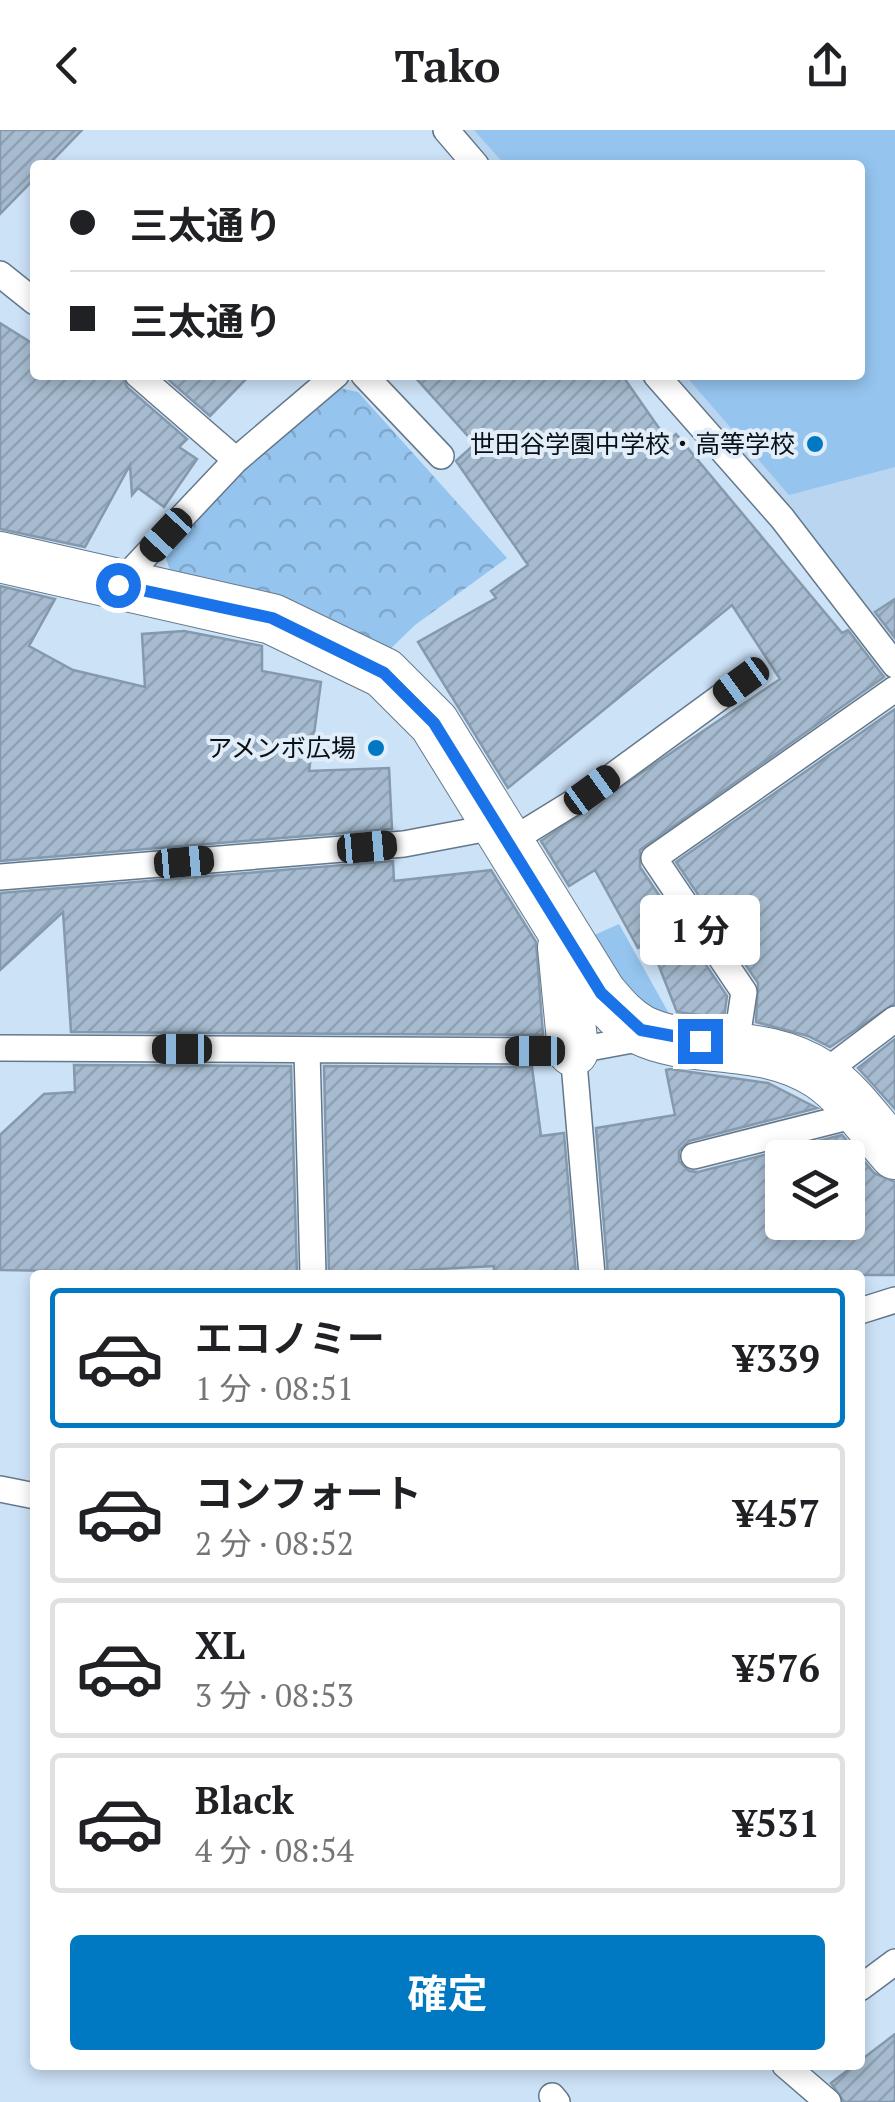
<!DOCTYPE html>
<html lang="ja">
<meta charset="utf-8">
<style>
body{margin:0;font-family:"PT Serif","Noto Sans JP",serif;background:#f2f2f2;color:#202124;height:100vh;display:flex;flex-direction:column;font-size:38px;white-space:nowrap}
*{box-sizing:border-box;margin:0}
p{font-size:32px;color:#757577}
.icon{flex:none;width:55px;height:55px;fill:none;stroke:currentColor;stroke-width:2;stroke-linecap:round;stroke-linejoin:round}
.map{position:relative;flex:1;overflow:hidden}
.sheet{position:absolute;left:30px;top:1140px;width:835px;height:800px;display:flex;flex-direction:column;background:#fff;border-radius:10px;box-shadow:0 5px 15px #0003}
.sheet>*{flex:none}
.banner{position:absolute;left:30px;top:30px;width:835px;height:220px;border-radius:10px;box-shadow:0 5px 15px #0003;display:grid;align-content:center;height:220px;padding:0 40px;background:#fff}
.tools{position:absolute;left:765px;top:1010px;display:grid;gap:20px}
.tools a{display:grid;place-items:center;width:100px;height:100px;border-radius:10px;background:#fff;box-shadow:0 5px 15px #0003;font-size:50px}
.end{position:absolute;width:45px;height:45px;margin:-22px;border:12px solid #1a73e8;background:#fff;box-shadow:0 0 0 5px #fff}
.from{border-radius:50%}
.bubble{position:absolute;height:70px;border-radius:10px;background:#fff;box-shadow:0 5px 15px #0003;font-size:32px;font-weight:700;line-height:70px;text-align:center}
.car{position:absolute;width:30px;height:60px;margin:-30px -15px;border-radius:12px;box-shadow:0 0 8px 2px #0007;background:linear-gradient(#222 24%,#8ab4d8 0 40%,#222 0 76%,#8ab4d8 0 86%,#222 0)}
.banner b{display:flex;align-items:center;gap:35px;height:95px;font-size:38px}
.banner b+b{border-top:2px solid #e0e0e0}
.banner i{width:25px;height:25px;background:#202124}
ul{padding:18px 0 0;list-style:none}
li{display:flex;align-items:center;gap:30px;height:140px;margin:0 20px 15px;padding:0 20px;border:5px solid #e0e0e0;border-radius:10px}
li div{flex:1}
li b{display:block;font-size:38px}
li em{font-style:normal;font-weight:700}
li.on{border-color:#0079c2}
li>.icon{width:90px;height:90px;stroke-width:1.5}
.primary-button{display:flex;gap:20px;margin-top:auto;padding:20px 40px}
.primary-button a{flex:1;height:115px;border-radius:10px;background:#0079c2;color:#fff;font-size:40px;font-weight:700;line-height:115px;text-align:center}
header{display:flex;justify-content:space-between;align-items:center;height:130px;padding:0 40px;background:#fff;font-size:45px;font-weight:700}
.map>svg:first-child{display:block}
.built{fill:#b9d5ef}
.green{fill:#95c4ee}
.park{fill:url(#park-crowns)}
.building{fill:url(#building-hatch);stroke:#8599ac;stroke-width:2.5;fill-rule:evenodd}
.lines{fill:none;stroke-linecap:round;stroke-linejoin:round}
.service-casing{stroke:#65788b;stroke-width:28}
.minor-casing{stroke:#65788b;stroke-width:52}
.service{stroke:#fff;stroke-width:25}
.minor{stroke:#fff;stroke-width:50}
.route{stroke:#1a73e8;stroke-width:12}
.poi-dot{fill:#0079c2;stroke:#e1eefa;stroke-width:4}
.labels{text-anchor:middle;stroke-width:8;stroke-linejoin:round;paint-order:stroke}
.poi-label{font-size:25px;fill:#091017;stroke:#e1eefa;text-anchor:end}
</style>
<header><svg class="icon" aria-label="back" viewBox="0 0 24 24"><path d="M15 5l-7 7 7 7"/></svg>Tako<svg class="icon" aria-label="share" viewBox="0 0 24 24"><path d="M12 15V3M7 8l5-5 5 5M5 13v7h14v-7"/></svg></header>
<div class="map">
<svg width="895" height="1972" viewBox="0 0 895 1972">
<defs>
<pattern id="park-crowns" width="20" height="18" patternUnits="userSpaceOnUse" patternTransform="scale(2.5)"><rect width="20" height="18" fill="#95c4ee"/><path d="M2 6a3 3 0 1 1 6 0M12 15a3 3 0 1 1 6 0" fill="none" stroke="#7fa7cb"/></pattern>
<pattern id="building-hatch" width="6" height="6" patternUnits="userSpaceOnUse" patternTransform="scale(2.5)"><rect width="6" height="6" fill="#a6bbcf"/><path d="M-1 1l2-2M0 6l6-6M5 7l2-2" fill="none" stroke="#8ea0b1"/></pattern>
</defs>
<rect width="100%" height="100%" fill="#cce2f7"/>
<path class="built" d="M459 0H895V523L794 384 674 245H860V35H491Z"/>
<path class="green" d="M474 0H895V337L789 365 685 245H860V35H505Z
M619 794 672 889 642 883 590 807Z"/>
<path class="park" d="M334 257 358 262 507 428 415 495 382 527 172 447 165 425 251 331Z"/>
<path class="building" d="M0 0H82L48 35H35V48L0 84Z
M0 193 35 215V245H122L127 257 187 309 179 317 197 329 164 377 138 358 132 365 130 335 85 417 0 399Z
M163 245H250L210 286Z
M413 245H622L668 311 676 304 842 503 848 500 884 547 640 720V737L727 866 724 888 677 882 650 813 638 818 595 740 569 756 541 711 780 549 732 475 508 658 418 512 496 468 491 461 528 435 456 331 475 314Z
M0 456 55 469 29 516 73 540 145 557 142 504 184 501 262 516V541L321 552 309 641 389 638 392 699 0 731Z
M895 469V508L875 482Z
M895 579V873L830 917 808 906 756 892 758 853 676 732Z
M393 731 394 751 491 740 536 812 543 905 71 902 63 782 0 840V763Z
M895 909V979L858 938Z
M74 935 291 936 297 1145 0 1140V1005L44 964 75 962Z
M324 936 532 937 541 1006 564 1003 576 1145H494V1136L329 1145Z
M670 939 768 953 817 978 689 1011 679 1021V1031L689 1041 698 1042 842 1005 874 1043 895 1052V1145H608L596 998 675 985 666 940ZM782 1028H848V1092H782Z
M895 1904V1972H844L831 1953Z"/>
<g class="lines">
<g class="service-casing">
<path id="service" d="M446 0 476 35
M0 144 35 172
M138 245 236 330
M364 245 441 326
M656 245 782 388 895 535
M118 455 236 330 336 245
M506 714 592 661 741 552
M0 747 404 714 494 697
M736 915 744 862 654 728 895 559
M0 918 573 921 643 908
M307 921 313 1145
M573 921 592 1145
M821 945 895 889
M694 1026 860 984
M860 1181 895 1170
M0 1359 35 1366
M860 1858 895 1832
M785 1935 828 1972
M552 1966 557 1972"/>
</g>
<g class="minor-casing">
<path id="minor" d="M0 427 272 489 384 543 434 593 601 863C613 877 624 891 641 900 691 925 763 906 821 945 849 964 872 998 895 1024
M563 817 573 921"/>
</g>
<use href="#service" class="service"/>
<use href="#minor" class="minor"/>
</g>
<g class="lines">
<path class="route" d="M118 455 272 488 384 543 434 593 601 863 641 900 700 911"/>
</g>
<g class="poi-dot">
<circle cx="815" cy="314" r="10"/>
<circle cx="376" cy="618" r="10"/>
</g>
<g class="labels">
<g class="poi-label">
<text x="795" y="323">世田谷学園中学校・高等学校</text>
<text x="356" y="627">アメンボ広場</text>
</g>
</g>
</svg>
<div class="tools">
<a><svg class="icon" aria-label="layers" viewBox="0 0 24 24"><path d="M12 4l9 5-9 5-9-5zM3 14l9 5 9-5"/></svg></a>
</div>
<i class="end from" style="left:118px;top:455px"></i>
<i class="end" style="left:700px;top:911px"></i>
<div class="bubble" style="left:640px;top:765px;width:120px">1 分</div>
<i class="car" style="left:166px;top:405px;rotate:223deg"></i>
<i class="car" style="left:741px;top:552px;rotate:234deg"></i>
<i class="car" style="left:592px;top:660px;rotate:54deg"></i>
<i class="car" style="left:367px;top:717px;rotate:85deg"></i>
<i class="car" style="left:184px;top:732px;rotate:85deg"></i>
<i class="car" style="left:182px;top:919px;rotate:270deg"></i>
<i class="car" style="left:535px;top:921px;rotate:270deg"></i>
<div class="banner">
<b><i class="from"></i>三太通り</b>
<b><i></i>三太通り</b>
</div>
<section class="sheet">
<ul>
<li class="on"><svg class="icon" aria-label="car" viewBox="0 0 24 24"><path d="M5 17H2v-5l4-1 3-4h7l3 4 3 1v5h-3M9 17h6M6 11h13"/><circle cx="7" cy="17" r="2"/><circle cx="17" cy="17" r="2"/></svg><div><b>エコノミー</b><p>1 分 · 08:51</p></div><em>¥339</em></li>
<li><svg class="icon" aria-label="car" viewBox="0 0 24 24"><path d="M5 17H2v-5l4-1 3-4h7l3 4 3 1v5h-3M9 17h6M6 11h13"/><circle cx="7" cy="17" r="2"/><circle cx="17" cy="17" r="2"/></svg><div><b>コンフォート</b><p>2 分 · 08:52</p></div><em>¥457</em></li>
<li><svg class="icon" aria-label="car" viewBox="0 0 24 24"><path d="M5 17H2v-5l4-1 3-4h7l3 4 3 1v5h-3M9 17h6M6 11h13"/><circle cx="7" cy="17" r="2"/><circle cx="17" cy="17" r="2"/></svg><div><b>XL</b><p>3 分 · 08:53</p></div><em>¥576</em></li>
<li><svg class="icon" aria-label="car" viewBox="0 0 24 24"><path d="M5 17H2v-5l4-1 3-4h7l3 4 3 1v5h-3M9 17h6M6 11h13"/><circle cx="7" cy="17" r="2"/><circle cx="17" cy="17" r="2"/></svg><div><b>Black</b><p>4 分 · 08:54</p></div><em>¥531</em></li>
</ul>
<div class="primary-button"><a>確定</a></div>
</section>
</div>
